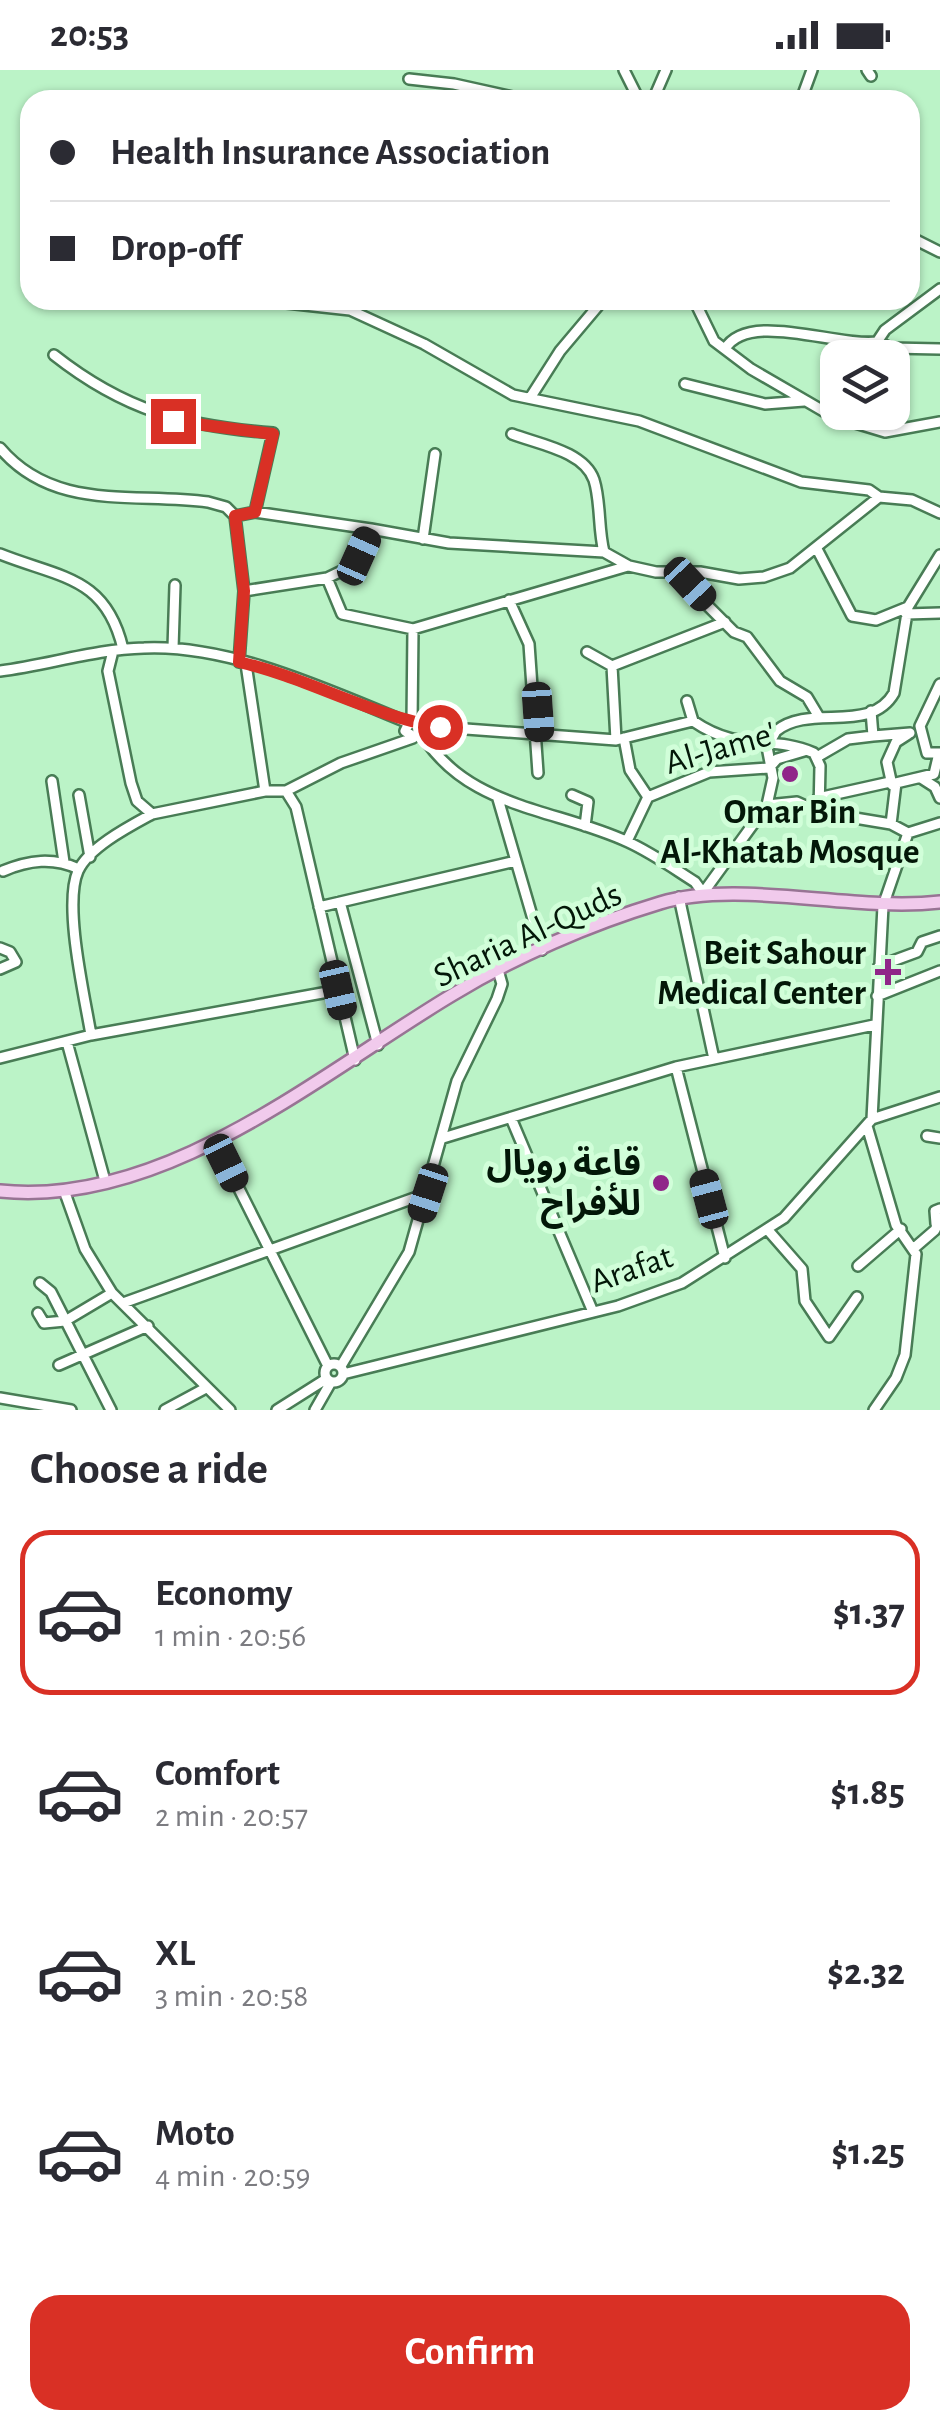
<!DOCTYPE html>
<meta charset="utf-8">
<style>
body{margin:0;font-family:"Alegreya Sans","Noto Sans Arabic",sans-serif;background:#f7f7f7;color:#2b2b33;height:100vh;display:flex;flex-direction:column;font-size:38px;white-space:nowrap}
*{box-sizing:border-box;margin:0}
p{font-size:32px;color:#7c7c81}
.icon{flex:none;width:55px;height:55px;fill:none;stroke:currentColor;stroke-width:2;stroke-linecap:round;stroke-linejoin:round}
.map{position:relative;height:1340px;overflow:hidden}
.drawer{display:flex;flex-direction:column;background:#fff;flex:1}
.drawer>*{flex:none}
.guide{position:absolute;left:20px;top:20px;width:900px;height:220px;border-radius:30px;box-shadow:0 2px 8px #0004;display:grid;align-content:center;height:220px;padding:0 30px;background:#fff}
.tools{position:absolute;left:820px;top:270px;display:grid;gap:20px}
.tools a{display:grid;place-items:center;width:90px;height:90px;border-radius:20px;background:#fff;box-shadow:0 2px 8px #0004;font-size:50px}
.end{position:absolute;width:45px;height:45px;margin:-22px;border:12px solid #d93025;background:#fff;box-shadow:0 0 0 5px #fff}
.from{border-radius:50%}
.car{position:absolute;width:30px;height:60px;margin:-30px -15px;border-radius:12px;box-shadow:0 0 8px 2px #0007;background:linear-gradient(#222 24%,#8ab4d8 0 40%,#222 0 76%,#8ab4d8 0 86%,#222 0)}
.guide b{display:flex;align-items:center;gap:35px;height:95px;font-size:38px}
.guide b+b{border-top:2px solid #e1e1e2}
.guide i{width:25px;height:25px;background:#2b2b33}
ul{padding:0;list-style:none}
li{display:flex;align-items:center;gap:30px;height:165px;margin:0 20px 15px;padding:0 10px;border:5px solid transparent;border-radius:30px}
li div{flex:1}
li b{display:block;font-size:38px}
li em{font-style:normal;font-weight:700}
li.on{border-color:#d93025}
li>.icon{width:90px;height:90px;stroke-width:1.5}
h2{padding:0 30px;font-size:45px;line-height:120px}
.primary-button{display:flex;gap:20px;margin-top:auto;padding:20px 30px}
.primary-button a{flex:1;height:115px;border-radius:30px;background:#d93025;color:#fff;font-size:40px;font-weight:700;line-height:115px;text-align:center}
.status{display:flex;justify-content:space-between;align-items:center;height:70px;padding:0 50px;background:#fff;direction:ltr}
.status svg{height:28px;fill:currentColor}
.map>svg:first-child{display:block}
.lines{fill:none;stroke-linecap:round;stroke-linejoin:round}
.minor-casing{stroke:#487c55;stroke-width:14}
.major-casing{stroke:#987494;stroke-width:16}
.minor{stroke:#fff;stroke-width:9}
.major{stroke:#f1caec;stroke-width:11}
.route{stroke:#d93025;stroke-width:12}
.poi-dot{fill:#902589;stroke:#d1fed9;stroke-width:4}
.labels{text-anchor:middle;stroke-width:10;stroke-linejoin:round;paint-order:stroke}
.street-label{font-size:35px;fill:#031708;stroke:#d1fed9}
.poi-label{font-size:35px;font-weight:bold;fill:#031708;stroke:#d1fed9;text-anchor:end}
</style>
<div class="status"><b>20:53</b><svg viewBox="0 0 49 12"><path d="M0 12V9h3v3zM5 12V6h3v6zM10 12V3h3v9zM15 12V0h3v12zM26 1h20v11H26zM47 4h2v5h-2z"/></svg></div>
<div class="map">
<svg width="940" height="1340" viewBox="0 0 940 1340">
<rect width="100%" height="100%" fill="#bbf3c7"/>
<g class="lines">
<g class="minor-casing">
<path id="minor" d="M624 0 639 30
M867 0 871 6
M409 9 454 14 526 30
M653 30 666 0
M801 30 812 0
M910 167 940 182
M940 219 885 260 877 272 891 278 940 279
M259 230 350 240 424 274 513 325 639 351 801 412 869 420 879 427
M694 230 714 271 751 299 832 346 885 362 940 352
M725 279C748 240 836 277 877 272
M54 285C125 341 184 356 273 363L255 442
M685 314 765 334 804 331
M530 328 560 281 603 230
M512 364C538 374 584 381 594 410 601 432 598 459 604 482
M0 378C54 442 134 422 208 432L226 437 235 446
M235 446 255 442 371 459 352 496 327 508 244 521
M235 446 244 521 239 592
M371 459 449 473 604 482 629 496 656 502H700L739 509 764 507 790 498 879 427 912 430 940 443
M423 469 435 384
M817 479 852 546 876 550 908 537
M0 484C60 508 106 506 123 579
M681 503 684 512 734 562 747 567 780 611 807 627 819 647
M327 508 342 544 413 559 628 496
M509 530 529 574 538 703
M906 544 940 543
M173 578 175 515
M113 581 108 601 131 713 137 731 152 744 265 721H286L341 693 413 668
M587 582 612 596
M246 594 265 721
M0 601C48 595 96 579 144 578 231 574 330 621 409 653
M687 631 693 651
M412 652 413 559
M439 657 616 670 693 651C741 684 771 664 814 683L820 696 819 742 891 754 908 763
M440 657 414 667 405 661 409 653 416 654C460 739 553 737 628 772 652 783 673 798 695 812L703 823 767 735 773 708 767 677 776 661C810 633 870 665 894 623L908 537 940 485
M873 666 910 663
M624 668 630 700 648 727
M616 670 612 596 725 552
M817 687 848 669 873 666 871 641
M921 708 935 717 940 728
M52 711 64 792
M892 715 887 692 896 672 910 663
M286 721 296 737 355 990
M79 725 90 787
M572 725 588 732 585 756
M648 727 709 702 769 698 777 689 804 681
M818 728 890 712
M498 729 542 880
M767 735 797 732 819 742
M891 754 896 713 934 704 939 683H927L920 656 940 614
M908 763 940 753
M627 771 648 727
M3 801C29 790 53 787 79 799
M679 827 714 989
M340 832 378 975
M319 837 516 791
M0 878 10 882 16 892 0 899
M879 896 917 882 922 872 940 866
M877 926 940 901
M91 965C85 928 63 835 78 801 89 777 130 756 152 744
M67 972 105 1111
M0 988 91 965 339 920
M676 997 725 1188
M511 1048 593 1242
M872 1049 883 836 908 763
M867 1056 896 1155 916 1184 905 1285 896 1308 874 1340
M927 1066 940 1068
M443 1068 676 997 874 955
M215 1071 328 1296
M65 1123 85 1179 112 1223 230 1340
M936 1154 935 1141 940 1139
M767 1159 802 1199 805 1231 829 1267 857 1227
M913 1179 935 1160 940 1149
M858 1196 901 1159
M40 1213 51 1222 111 1340
M123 1233 428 1123
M38 1243 44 1253 65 1251 112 1223
M325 1303a9 9 0 1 1 18 0a9 9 0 1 1-18 0Z
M59 1295 148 1256
M341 1296 409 1182 457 1011 497 929 502 914 498 900
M343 1304 618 1236 682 1213 784 1148 872 1049 940 1027
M0 1328 71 1340
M165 1340 204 1319
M277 1340 326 1309
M315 1340 331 1312"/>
</g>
<g class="major-casing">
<path id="major" d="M0 1121C164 1138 320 1004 452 925 514 887 590 854 660 833 739 809 852 842 940 832"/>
</g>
<use href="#minor" class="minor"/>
<use href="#major" class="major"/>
</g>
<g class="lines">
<path class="route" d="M173 351 273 364 255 442 235 446 244 521 239 592C308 608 371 646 440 657"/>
</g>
<g class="poi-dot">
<circle cx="790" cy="704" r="10"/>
<path d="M883 887h10v10h10v10h-10v10h-10v-10h-10v-10h10z"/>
<circle cx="661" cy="1113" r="10"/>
</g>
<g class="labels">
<g class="street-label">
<text transform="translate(720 677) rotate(-16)" y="12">Al-Jame'</text>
<text transform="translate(527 864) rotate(-25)" y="12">Sharia Al-Quds</text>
<text transform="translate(631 1198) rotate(-19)" y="12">Arafat</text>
</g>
<g class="poi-label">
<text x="790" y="753" text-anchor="middle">Omar Bin<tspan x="790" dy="40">Al-Khatab Mosque</tspan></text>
<text x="866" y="894">Beit Sahour<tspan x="866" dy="40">Medical Center</tspan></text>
<text x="641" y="1105">قاعة رويال<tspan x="641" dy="40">للأفراح</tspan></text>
</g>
</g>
</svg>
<div class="tools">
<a><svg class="icon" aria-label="layers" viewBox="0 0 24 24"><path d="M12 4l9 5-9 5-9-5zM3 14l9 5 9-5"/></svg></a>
</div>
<i class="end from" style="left:440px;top:657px"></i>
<i class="end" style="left:173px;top:351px"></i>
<i class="car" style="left:359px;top:486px;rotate:24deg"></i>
<i class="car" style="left:690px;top:514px;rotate:137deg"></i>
<i class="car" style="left:538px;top:642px;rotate:176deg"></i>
<i class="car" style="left:338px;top:920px;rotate:167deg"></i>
<i class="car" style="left:226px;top:1093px;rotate:154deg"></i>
<i class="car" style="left:428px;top:1123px;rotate:198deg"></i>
<i class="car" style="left:709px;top:1129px;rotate:345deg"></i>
<div class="guide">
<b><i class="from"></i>Health Insurance Association</b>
<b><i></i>Drop-off</b>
</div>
</div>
<section class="drawer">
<h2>Choose a ride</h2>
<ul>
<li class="on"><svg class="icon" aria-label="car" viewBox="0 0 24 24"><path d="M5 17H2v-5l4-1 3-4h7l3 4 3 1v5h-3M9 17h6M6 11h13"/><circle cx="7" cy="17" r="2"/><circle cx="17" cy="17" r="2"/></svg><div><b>Economy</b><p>1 min · 20:56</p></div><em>$1.37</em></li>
<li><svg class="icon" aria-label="car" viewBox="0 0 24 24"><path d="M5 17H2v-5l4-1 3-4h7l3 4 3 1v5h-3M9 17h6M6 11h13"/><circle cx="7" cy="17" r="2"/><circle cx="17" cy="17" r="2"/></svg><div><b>Comfort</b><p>2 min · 20:57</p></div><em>$1.85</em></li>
<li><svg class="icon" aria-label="car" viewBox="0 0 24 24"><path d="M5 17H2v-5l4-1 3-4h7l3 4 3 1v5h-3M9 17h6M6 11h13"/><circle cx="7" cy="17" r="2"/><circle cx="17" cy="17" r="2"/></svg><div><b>XL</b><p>3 min · 20:58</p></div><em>$2.32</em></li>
<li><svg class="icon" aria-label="car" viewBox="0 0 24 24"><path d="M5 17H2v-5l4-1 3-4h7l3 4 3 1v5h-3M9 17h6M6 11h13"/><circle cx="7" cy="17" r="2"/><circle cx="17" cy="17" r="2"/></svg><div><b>Moto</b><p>4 min · 20:59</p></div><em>$1.25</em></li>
</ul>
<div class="primary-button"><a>Confirm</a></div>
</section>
